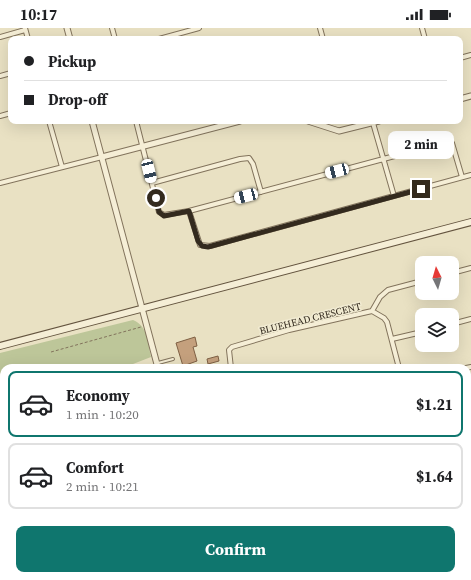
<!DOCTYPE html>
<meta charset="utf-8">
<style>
body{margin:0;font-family:"Source Serif 4",serif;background:#f2f2f2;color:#202124;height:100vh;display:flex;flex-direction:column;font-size:15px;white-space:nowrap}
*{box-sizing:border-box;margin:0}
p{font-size:13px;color:#757577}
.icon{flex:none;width:22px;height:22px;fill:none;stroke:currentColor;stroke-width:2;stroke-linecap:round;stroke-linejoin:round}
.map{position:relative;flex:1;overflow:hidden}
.sheet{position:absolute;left:0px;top:336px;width:471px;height:216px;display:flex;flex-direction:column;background:#fff;border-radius:12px 12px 0 0;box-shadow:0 4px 16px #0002}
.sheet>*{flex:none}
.banner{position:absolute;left:8px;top:8px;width:455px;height:88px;border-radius:8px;box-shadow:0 4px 16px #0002;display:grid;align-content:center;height:88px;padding:0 16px;background:#fff}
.needle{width:26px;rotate:355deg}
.controls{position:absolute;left:415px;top:228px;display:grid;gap:8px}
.controls a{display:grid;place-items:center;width:44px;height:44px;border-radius:8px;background:#fff;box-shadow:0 4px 16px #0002;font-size:20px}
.end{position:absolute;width:18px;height:18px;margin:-9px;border:5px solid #332a1e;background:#fff;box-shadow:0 0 0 2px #fff}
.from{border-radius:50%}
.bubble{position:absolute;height:28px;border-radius:8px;background:#fff;box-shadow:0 4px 16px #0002;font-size:13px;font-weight:700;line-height:28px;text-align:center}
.car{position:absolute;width:12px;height:24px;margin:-12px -6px;border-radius:5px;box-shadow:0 0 3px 1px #0007;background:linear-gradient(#fff 24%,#345 0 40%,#fff 0 76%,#345 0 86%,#fff 0)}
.banner b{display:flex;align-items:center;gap:14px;height:38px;font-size:15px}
.banner b+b{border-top:1px solid #e0e0e0}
.banner i{width:10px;height:10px;background:#202124}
ul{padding:7px 0 0;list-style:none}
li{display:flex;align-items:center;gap:12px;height:66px;margin:0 8px 6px;padding:0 8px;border:2px solid #e0e0e0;border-radius:8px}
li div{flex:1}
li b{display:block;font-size:15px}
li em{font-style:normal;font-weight:700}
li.selected{border-color:#0f766e}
li>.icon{width:36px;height:36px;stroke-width:1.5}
.primary-button{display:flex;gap:8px;margin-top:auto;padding:8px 16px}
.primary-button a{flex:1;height:46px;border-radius:8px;background:#0f766e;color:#fff;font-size:16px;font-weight:700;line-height:46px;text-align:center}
.status{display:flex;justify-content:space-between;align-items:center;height:28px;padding:0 20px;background:#fff;direction:ltr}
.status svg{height:11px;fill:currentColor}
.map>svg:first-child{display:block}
.farmland{fill:#dedab2}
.green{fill:#bdc699}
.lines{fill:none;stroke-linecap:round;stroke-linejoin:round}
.stream{stroke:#6d8a85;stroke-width:1.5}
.building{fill:#c4a07d;stroke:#7f6044}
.service-casing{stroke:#82735c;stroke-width:4}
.minor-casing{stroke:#82735c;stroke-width:6}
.tertiary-casing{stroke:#82735c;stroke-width:7}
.secondary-casing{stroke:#64543f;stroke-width:8}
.path{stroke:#82735c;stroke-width:1;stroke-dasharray:3 2;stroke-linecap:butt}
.service{stroke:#f5eed6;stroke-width:2}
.minor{stroke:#f5eed6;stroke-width:4}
.tertiary{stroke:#f5eed6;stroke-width:5}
.secondary{stroke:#f5eed6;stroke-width:6}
.route{stroke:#332a1e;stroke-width:5}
.labels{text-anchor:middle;stroke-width:3;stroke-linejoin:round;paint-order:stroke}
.street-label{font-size:10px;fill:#332a1e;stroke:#f1ebd2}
</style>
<div class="status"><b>10:17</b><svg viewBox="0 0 49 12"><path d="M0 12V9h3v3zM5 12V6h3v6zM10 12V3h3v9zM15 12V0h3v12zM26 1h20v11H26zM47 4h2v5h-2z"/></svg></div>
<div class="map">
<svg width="471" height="552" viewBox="0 0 471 552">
<rect width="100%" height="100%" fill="#e9e1c3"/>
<path class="farmland" d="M0 538 4 541V548H17L23 552H0Z"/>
<path class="green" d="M133 292C148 298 148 315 151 329L133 336 131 340H4V396L0 388V325Z
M81 548H164L169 552H83Z"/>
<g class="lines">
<path class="stream" d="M0 365 4 368
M110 548 113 552"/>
</g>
<path class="building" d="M195 309 197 318 193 319 197 333 183 338 176 315Z
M218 328 219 333 208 336 207 331Z"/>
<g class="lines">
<g class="service-casing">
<path id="service" d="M158 335 173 331"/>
</g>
<g class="minor-casing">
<path id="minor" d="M25 0 28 11
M112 0 115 11
M320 0 323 11
M422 0 425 11
M0 9 25 2
M159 11 199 0
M460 30 471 27
M0 48 11 45
M0 88 11 85
M49 93 62 139
M136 93 159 184 164 187 189 183 447 114 452 115 462 149
M373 95 394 168
M0 155 102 129
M152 155 240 131 249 130 253 136 261 164
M189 183 200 217 210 218 471 147
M452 245 471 240
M372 283 380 269 388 262 422 253
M452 296 471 291
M392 311 422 304
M231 340 229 322 232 319 289 302 372 283 384 290 387 294 399 340
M466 340 471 339
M467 485 471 471
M467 521 471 523
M357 548 359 552
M215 552 216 548
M266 552 267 548
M372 552 380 548"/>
</g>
<g class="tertiary-casing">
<path id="tertiary" d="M67 0 70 11
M460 71 471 68
M92 93 158 340
M308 93 339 103 379 93
M102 129 240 93
M467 466 471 468"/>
</g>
<g class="secondary-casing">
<path id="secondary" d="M0 318 471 194"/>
</g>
<path class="path" d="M51 324 141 299
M0 497 4 496
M15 552 21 548"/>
<use href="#service" class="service"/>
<use href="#minor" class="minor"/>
<use href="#tertiary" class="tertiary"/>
<use href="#secondary" class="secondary"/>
</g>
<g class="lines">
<path class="route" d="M156 170 159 184 164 188 189 183 198 213 202 218 208 219 421 161"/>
</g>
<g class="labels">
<g class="street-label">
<text transform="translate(310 290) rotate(-14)" y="4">BLUEHEAD CRESCENT</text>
</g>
</g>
</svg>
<div class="controls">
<a><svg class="needle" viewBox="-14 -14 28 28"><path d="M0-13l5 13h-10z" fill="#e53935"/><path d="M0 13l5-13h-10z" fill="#757577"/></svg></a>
<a><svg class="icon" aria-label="layers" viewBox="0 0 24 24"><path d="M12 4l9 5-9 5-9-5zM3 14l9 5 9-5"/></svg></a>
</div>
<i class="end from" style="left:156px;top:170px"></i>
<i class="end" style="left:421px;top:161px"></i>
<div class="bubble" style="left:388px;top:103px;width:66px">2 min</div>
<i class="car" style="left:149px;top:143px;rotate:166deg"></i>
<i class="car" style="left:337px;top:143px;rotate:255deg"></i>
<i class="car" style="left:246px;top:168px;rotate:255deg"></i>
<div class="banner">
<b><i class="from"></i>Pickup</b>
<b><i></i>Drop-off</b>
</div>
<section class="sheet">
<ul>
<li class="selected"><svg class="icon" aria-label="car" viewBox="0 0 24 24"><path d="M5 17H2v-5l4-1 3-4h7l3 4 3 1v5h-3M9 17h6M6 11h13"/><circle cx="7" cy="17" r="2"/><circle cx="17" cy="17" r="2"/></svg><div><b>Economy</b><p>1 min · 10:20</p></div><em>$1.21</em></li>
<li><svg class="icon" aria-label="car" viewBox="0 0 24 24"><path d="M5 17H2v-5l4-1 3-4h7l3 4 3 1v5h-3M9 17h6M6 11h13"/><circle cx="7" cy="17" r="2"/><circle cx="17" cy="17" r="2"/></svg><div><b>Comfort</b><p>2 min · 10:21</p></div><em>$1.64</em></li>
</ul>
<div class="primary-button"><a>Confirm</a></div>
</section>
</div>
